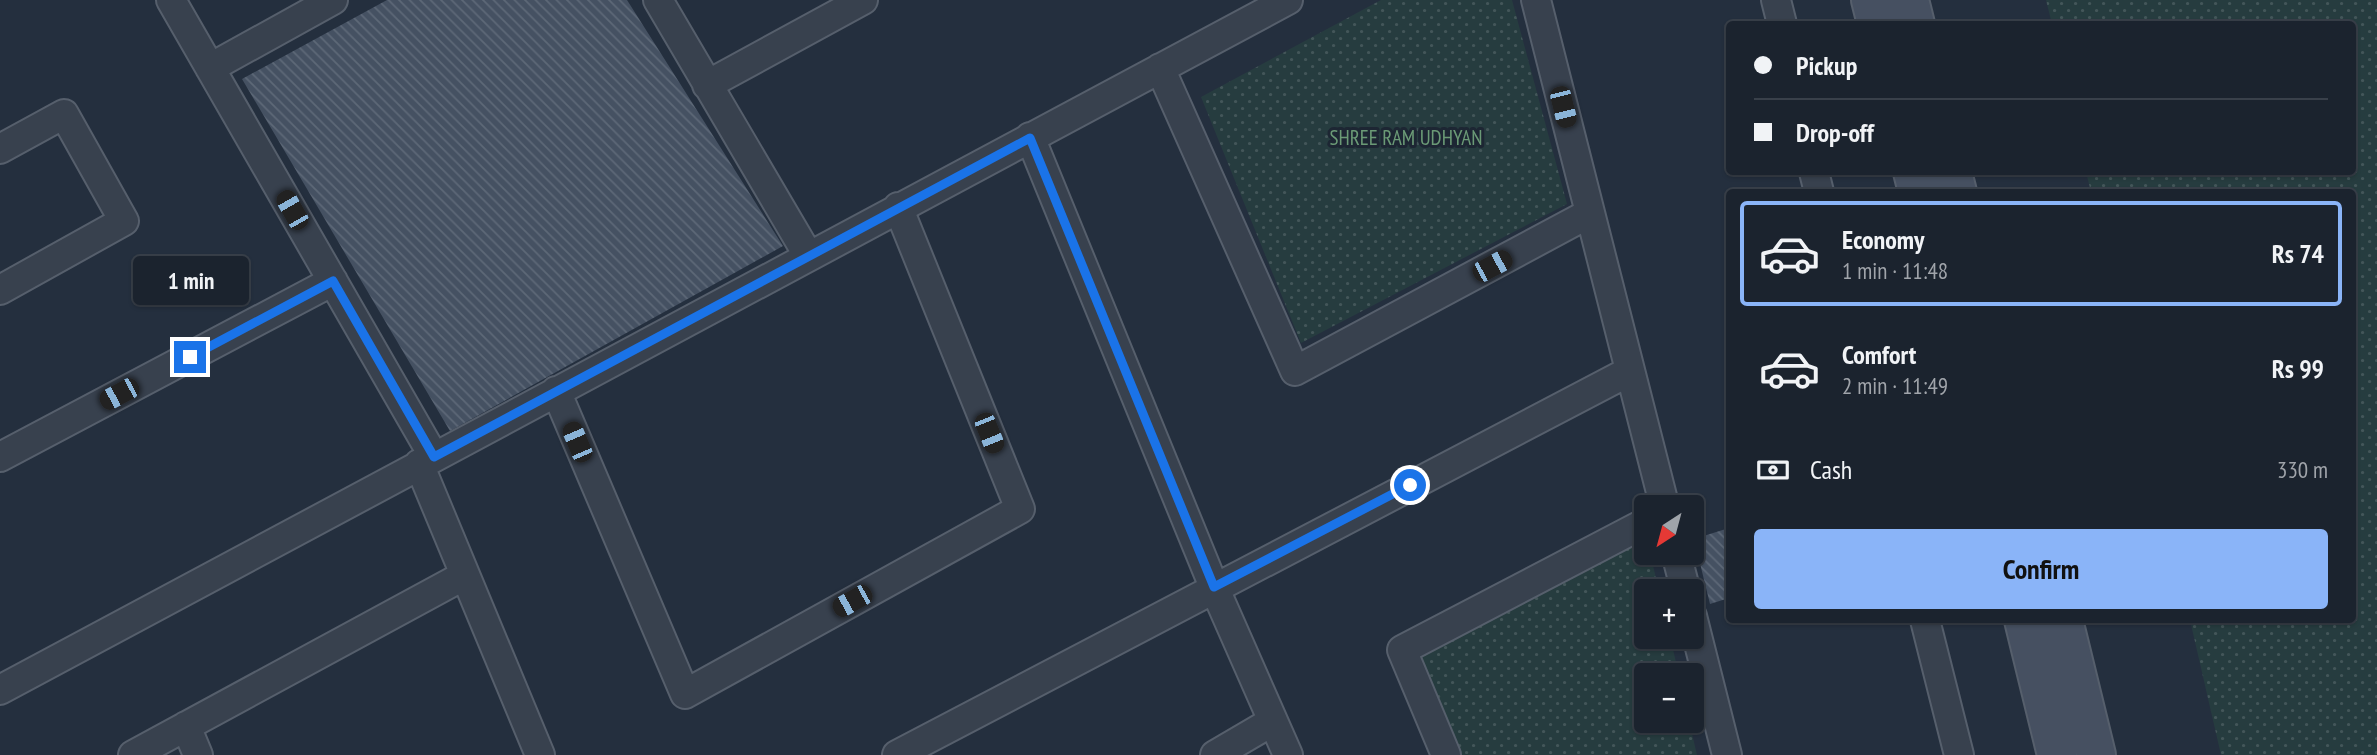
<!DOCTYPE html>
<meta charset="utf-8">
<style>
body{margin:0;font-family:"PT Sans Narrow",sans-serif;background:#242b36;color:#f1f3f6;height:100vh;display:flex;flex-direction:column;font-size:26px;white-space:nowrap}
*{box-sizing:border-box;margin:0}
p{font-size:23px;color:#a0a4aa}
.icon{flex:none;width:38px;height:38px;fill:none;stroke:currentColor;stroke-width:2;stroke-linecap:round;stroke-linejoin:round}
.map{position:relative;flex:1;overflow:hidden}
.panel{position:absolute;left:1726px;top:189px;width:630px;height:434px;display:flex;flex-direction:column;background:#1b232e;border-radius:7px;box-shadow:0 2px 5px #0004,0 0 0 2px #39404a}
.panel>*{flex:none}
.top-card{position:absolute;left:1726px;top:21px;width:630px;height:154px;border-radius:7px;box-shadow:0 2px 5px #0004,0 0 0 2px #39404a;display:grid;align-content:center;height:154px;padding:0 28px;background:#1b232e}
.needle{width:46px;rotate:216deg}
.tools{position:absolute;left:1634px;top:495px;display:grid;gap:14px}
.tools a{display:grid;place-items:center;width:70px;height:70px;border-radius:7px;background:#1b232e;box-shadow:0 2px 5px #0004,0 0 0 2px #39404a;font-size:35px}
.end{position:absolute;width:32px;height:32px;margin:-16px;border:9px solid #1a73e8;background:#fff;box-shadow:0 0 0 4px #fff}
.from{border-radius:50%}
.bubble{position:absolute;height:49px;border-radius:7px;background:#1b232e;box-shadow:0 2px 5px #0004,0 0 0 2px #39404a;font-size:23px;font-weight:700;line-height:49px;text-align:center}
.car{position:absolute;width:21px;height:42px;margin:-21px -10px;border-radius:9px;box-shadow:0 0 5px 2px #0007;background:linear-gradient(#222 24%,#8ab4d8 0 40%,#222 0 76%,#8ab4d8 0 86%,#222 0)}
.top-card b{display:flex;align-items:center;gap:24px;height:66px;font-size:26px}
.top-card b+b{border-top:2px solid #39404a}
.top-card i{width:18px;height:18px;background:#f1f3f6}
ul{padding:12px 0 0;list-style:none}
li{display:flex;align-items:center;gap:21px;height:105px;margin:0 14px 10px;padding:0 14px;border:4px solid transparent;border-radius:7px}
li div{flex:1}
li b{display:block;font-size:26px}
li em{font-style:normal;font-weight:700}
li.current{border-color:#8ab4f8}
li>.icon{width:63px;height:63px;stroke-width:1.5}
.pay{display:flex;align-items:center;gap:18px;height:77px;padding:0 28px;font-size:26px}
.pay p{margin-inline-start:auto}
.button{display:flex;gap:14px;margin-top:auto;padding:14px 28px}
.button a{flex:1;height:80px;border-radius:7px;background:#8ab4f8;color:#111;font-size:28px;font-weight:700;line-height:80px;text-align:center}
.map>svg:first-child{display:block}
.grass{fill:url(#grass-dots)}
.building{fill:url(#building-back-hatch)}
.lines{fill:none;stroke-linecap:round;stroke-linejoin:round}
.street-casing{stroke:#565f6c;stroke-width:32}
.secondary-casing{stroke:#565f6c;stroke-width:42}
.street{stroke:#38414e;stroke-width:28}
.secondary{stroke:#465061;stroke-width:38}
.route{stroke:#1a73e8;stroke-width:9}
.labels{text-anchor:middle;stroke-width:6;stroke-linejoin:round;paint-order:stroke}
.park-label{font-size:21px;fill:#6b9a76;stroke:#1d2633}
</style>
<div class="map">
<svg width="2377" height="755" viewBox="0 0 2377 755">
<defs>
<pattern id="grass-dots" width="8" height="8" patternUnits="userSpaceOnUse" patternTransform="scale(1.75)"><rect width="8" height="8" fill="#263c3f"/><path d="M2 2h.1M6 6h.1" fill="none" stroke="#435659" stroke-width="1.8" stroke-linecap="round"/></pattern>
<pattern id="building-back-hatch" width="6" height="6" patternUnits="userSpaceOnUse" patternTransform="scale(1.75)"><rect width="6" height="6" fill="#455162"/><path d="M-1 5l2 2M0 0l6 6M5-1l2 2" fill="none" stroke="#5d6877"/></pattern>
</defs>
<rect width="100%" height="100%" fill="#242f3e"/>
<path class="grass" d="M1381 0H1512L1567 204 1301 343 1201 97Z
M2046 0H2377V755H2221L2190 620H2352V192H2091L2086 172H2352V24H2052Z
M1646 534 1647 553H1650L1659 591 1647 592V637H1670L1679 675 1647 676V721H1689L1697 755H1462L1418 655Z"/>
<path class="building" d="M387 0H627L783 246 450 431 242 79Z
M1729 528V598L1710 604 1694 539Z"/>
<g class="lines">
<g class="street-casing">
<path id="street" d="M171 0 434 457
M658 0 808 255
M1536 0 1665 508
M1776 0 1782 24
M210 68 333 0
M1160 68 1295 371 1590 213
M707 85 863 0
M1030 137 1214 587 1288 755
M0 149 64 114 124 221 0 290
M1814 172 1819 192
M556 391 685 694 1020 509 898 207
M0 457 333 281
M419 464 540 755
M1676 553 1686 592
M1692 616 1727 755
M1925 620 1959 755
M0 690 1288 0
M186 726 198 755
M133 755 465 575
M897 755 1630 371
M1215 755 1273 721
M1446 755 1402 650 1647 522"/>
</g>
<g class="secondary-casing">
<path id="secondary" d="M1871 0 1877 24
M1909 0 1915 24
M1913 172 1918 192
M1952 172 1957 192
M2024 620 2057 755
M2063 620 2096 755"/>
</g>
<use href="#street" class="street"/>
<use href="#secondary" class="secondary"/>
</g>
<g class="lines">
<path class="route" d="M190 357 333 281 434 457 1030 138 1214 587 1410 485"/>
</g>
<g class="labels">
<g class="park-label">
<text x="1406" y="145">SHREE RAM UDHYAN</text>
</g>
</g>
</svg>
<div class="tools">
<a><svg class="needle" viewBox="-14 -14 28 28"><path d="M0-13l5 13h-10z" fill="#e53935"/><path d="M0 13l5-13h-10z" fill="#a0a4aa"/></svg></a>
<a>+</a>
<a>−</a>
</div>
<i class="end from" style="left:1410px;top:485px"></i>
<i class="end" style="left:190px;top:357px"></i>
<div class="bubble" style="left:133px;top:256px;width:116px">1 min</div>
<i class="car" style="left:1563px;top:107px;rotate:166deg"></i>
<i class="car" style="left:292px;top:210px;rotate:330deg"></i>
<i class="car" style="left:1492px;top:266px;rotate:62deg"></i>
<i class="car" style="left:119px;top:394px;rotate:242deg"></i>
<i class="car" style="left:989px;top:433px;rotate:158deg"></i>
<i class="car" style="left:577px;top:442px;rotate:337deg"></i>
<i class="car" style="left:852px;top:601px;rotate:241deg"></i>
<div class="top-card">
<b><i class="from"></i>Pickup</b>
<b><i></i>Drop-off</b>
</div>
<section class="panel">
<ul>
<li class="current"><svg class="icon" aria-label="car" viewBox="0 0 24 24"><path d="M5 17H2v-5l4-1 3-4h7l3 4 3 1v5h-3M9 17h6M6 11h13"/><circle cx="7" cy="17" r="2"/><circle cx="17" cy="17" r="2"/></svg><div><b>Economy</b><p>1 min · 11:48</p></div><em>Rs 74</em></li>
<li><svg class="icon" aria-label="car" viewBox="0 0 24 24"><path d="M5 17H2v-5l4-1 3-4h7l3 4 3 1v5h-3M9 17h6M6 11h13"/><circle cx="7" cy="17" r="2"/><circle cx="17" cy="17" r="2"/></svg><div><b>Comfort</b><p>2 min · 11:49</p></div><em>Rs 99</em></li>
</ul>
<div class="pay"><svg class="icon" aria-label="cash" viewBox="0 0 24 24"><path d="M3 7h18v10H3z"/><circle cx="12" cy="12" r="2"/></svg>Cash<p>330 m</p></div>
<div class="button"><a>Confirm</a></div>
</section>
</div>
